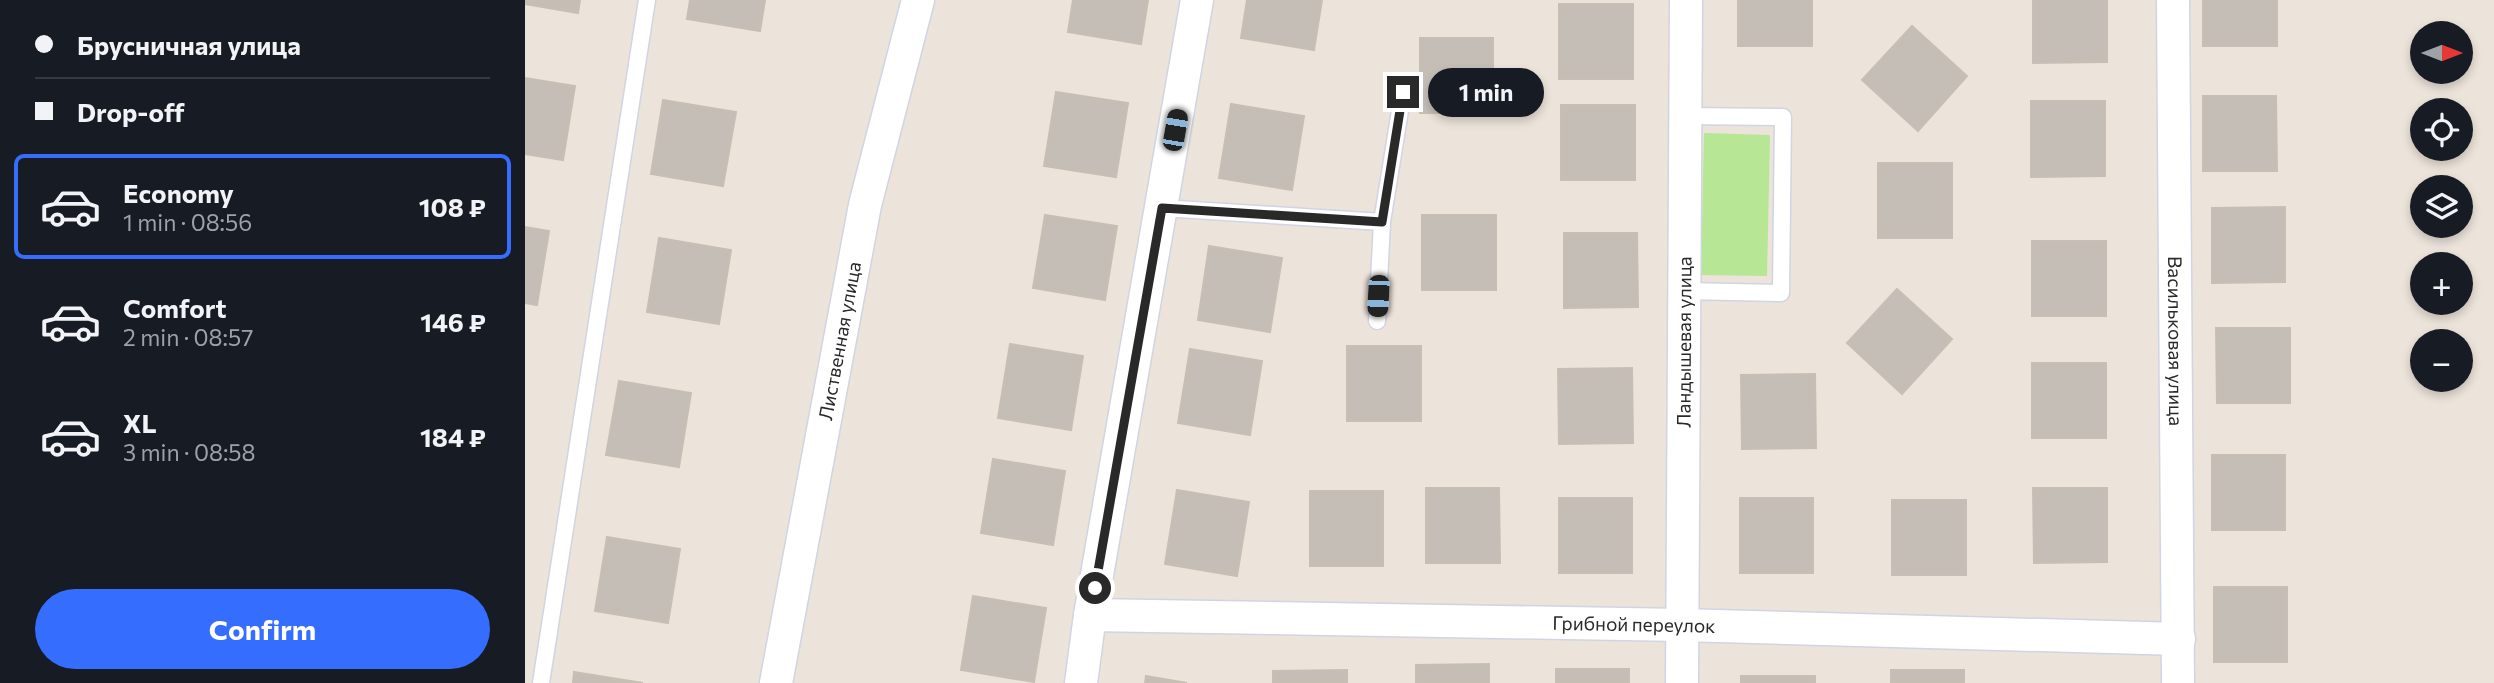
<!DOCTYPE html>
<meta charset="utf-8">
<style>
body{margin:0;font-family:Commissioner,sans-serif;background:#242831;color:#f1f3f6;height:100vh;display:flex;flex-direction:column;font-size:26px;white-space:nowrap}
*{box-sizing:border-box;margin:0}
p{font-size:23px;color:#9ea1a6}
.icon{flex:none;width:38px;height:38px;fill:none;stroke:currentColor;stroke-width:2;stroke-linecap:round;stroke-linejoin:round}
.map{position:relative;flex:1;overflow:hidden}
.details{display:flex;flex-direction:column;background:#171b24;width:525px}
.details>*{flex:none}
.top-card{display:grid;align-content:center;height:154px;padding:0 35px;background:#171b24}
.needle{width:46px;rotate:90deg}
.fabs{position:absolute;left:1885px;top:21px;display:grid;gap:14px}
.fabs a{display:grid;place-items:center;width:63px;height:63px;border-radius:50%;background:#171b24;box-shadow:0 4px 10px #0003;font-size:35px}
.end{position:absolute;width:32px;height:32px;margin:-16px;border:9px solid #292929;background:#fff;box-shadow:0 0 0 4px #fff}
.from{border-radius:50%}
.bubble{position:absolute;height:49px;border-radius:24px;background:#171b24;box-shadow:0 4px 10px #0003;font-size:23px;font-weight:700;line-height:49px;text-align:center}
.car{position:absolute;width:21px;height:42px;margin:-21px -10px;border-radius:9px;box-shadow:0 0 5px 2px #0007;background:linear-gradient(#222 24%,#8ab4d8 0 40%,#222 0 76%,#8ab4d8 0 86%,#222 0)}
.top-card b{display:flex;align-items:center;gap:24px;height:66px;font-size:26px}
.top-card b+b{border-top:2px solid #363941}
.top-card i{width:18px;height:18px;background:#f1f3f6}
ul{padding:0;list-style:none}
li{display:flex;align-items:center;gap:21px;height:105px;margin:0 14px 10px;padding:0 21px;border:4px solid transparent;border-radius:10px}
li div{flex:1}
li b{display:block;font-size:26px}
li em{font-style:normal;font-weight:700}
li.current{border-color:#356dff}
li>.icon{width:63px;height:63px;stroke-width:1.5}
.primary-button{display:flex;gap:14px;margin-top:auto;padding:14px 35px}
.primary-button a{flex:1;height:80px;border-radius:42px;background:#356dff;color:#fff;font-size:28px;font-weight:700;line-height:80px;text-align:center}
main{display:flex;flex:1;min-height:0}
.map>svg:first-child{display:block}
.green{fill:#b7e694}
.building{fill:#c4beb6;stroke:#c8bfb4;stroke-width:2}
.lines{fill:none;stroke-linecap:round;stroke-linejoin:round}
.service-casing{stroke:#d0d5e3;stroke-width:19}
.minor-casing{stroke:#d0d5e3;stroke-width:35}
.service{stroke:#fff;stroke-width:16}
.minor{stroke:#fff;stroke-width:32}
.route{stroke:#292929;stroke-width:9}
.labels{text-anchor:middle;stroke-width:6;stroke-linejoin:round;paint-order:stroke}
.street-label{font-size:19px;fill:#292929;stroke:#fff}
</style>
<main>
<section class="details">
<div class="top-card">
<b><i class="from"></i>Брусничная улица</b>
<b><i></i>Drop-off</b>
</div>
<ul>
<li class="current"><svg class="icon" aria-label="car" viewBox="0 0 24 24"><path d="M5 17H2v-5l4-1 3-4h7l3 4 3 1v5h-3M9 17h6M6 11h13"/><circle cx="7" cy="17" r="2"/><circle cx="17" cy="17" r="2"/></svg><div><b>Economy</b><p>1 min · 08:56</p></div><em>108 ₽</em></li>
<li><svg class="icon" aria-label="car" viewBox="0 0 24 24"><path d="M5 17H2v-5l4-1 3-4h7l3 4 3 1v5h-3M9 17h6M6 11h13"/><circle cx="7" cy="17" r="2"/><circle cx="17" cy="17" r="2"/></svg><div><b>Comfort</b><p>2 min · 08:57</p></div><em>146 ₽</em></li>
<li><svg class="icon" aria-label="car" viewBox="0 0 24 24"><path d="M5 17H2v-5l4-1 3-4h7l3 4 3 1v5h-3M9 17h6M6 11h13"/><circle cx="7" cy="17" r="2"/><circle cx="17" cy="17" r="2"/></svg><div><b>XL</b><p>3 min · 08:58</p></div><em>184 ₽</em></li>
</ul>
<div class="primary-button"><a>Confirm</a></div>
</section>
<div class="map">
<svg width="1969" height="683" viewBox="0 0 1969 683">
<rect width="100%" height="100%" fill="#ece3da"/>
<path class="green" d="M1179 133 1245 135 1242 276 1176 275Z"/>
<path class="building" d="M0 0H55L53 13 0 4Z
M165 0H240L235 31 162 19Z
M548 0H623L616 44 543 32Z
M722 0H797L789 50 716 38Z
M1213 0H1287V46H1213Z
M1508 0H1582V62L1508 63Z
M1678 0H1752V46H1678Z
M1034 4H1108V79H1034Z
M1387 26 1442 76 1393 131 1337 80Z
M895 38H968V113H895Z
M0 78 50 86 38 160 0 154Z
M531 92 603 103 591 177 519 166Z
M1678 96H1751L1752 171H1678Z
M138 100 211 112 198 186 126 174Z
M1506 101H1580V176L1506 177Z
M706 104 779 116 767 190 694 178Z
M1036 105H1110V180H1036Z
M1353 163H1427V238H1353Z
M1760 207V282L1687 283V208Z
M520 215 592 226 580 300 508 288Z
M897 215H971V290H897Z
M0 227 24 231 12 305 0 303Z
M1039 233H1112L1113 307 1039 308Z
M134 238 206 250 194 324 122 312Z
M1507 241H1581V316H1507Z
M684 246 757 258 745 332 673 320Z
M1372 289 1427 339 1377 394 1322 343Z
M1691 328H1765V403H1692Z
M485 344 558 356 546 430 473 418Z
M822 346H896V421H822Z
M665 349 737 361 725 435 653 423Z
M1507 363H1581V438H1507Z
M1107 368 1108 443 1034 444 1033 369Z
M1290 374 1291 448 1217 449 1216 375Z
M94 381 166 393 154 467 81 455Z
M1687 455H1760V530H1687Z
M468 459 540 471 528 545 456 533Z
M901 488H974L975 563H901Z
M1508 488H1582V562L1509 563Z
M652 490 724 502 712 576 640 564Z
M785 491H858V566H785Z
M1034 498H1107V573H1034Z
M1215 498H1288V573H1215Z
M1367 500H1441V575H1367Z
M82 537 155 549 143 623 70 611Z
M1689 587H1762V662H1689Z
M448 596 521 608 509 682 436 670Z
M964 664V683H891V665Z
M1031 669H1104V683H1031Z
M822 670V683H748V671Z
M1366 670H1439V683H1366Z
M49 672 118 683H48Z
M621 676 662 683H620Z
M1216 676H1290V683H1216Z"/>
<g class="lines">
<g class="service-casing">
<path id="service" d="M637 208 857 222
M1159 291 1256 293 1258 117 1160 116
M852 321 857 222 878 92
M16 683 122 0"/>
</g>
<g class="minor-casing">
<g id="minor">
<path id="s1" d="M1648 0 1653 683"/>
<path id="s2" d="M565 615 1156 625 1654 639"/>
<path id="s3" d="M251 683 340 205 393 0"/>
<path d="M556 683 565 615 672 0"/>
<path id="s4" d="M1157 683 1161 0"/>
</g>
</g>
<use href="#service" class="service"/>
<use href="#minor" class="minor"/>
</g>
<g class="lines">
<path class="route" d="M570 588 637 208 857 222 878 92"/>
</g>
<g class="labels">
<g class="street-label">
<text dy="7" stroke="none"><textPath href="#s3" startOffset="348">Лиственная улица</textPath></text>
<text dy="7" stroke="none"><textPath href="#s1" startOffset="341">Васильковая улица</textPath></text>
<text dy="7" stroke="none"><textPath href="#s4" startOffset="341">Ландышевая улица</textPath></text>
<text dy="7" stroke="none"><textPath href="#s2" startOffset="544">Грибной переулок</textPath></text>
</g>
</g>
</svg>
<div class="fabs">
<a><svg class="needle" viewBox="-14 -14 28 28"><path d="M0-13l5 13h-10z" fill="#e53935"/><path d="M0 13l5-13h-10z" fill="#9ea1a6"/></svg></a>
<a><svg class="icon" aria-label="locate" viewBox="0 0 24 24"><circle cx="12" cy="12" r="6"/><path d="M12 2v4M12 18v4M2 12h4M18 12h4"/></svg></a>
<a><svg class="icon" aria-label="layers" viewBox="0 0 24 24"><path d="M12 4l9 5-9 5-9-5zM3 14l9 5 9-5"/></svg></a>
<a>+</a>
<a>−</a>
</div>
<i class="end from" style="left:570px;top:588px"></i>
<i class="end" style="left:878px;top:92px"></i>
<div class="bubble" style="left:903px;top:68px;width:116px">1 min</div>
<i class="car" style="left:650px;top:130px;rotate:10deg"></i>
<i class="car" style="left:853px;top:296px;rotate:183deg"></i>
</div>
</main>
